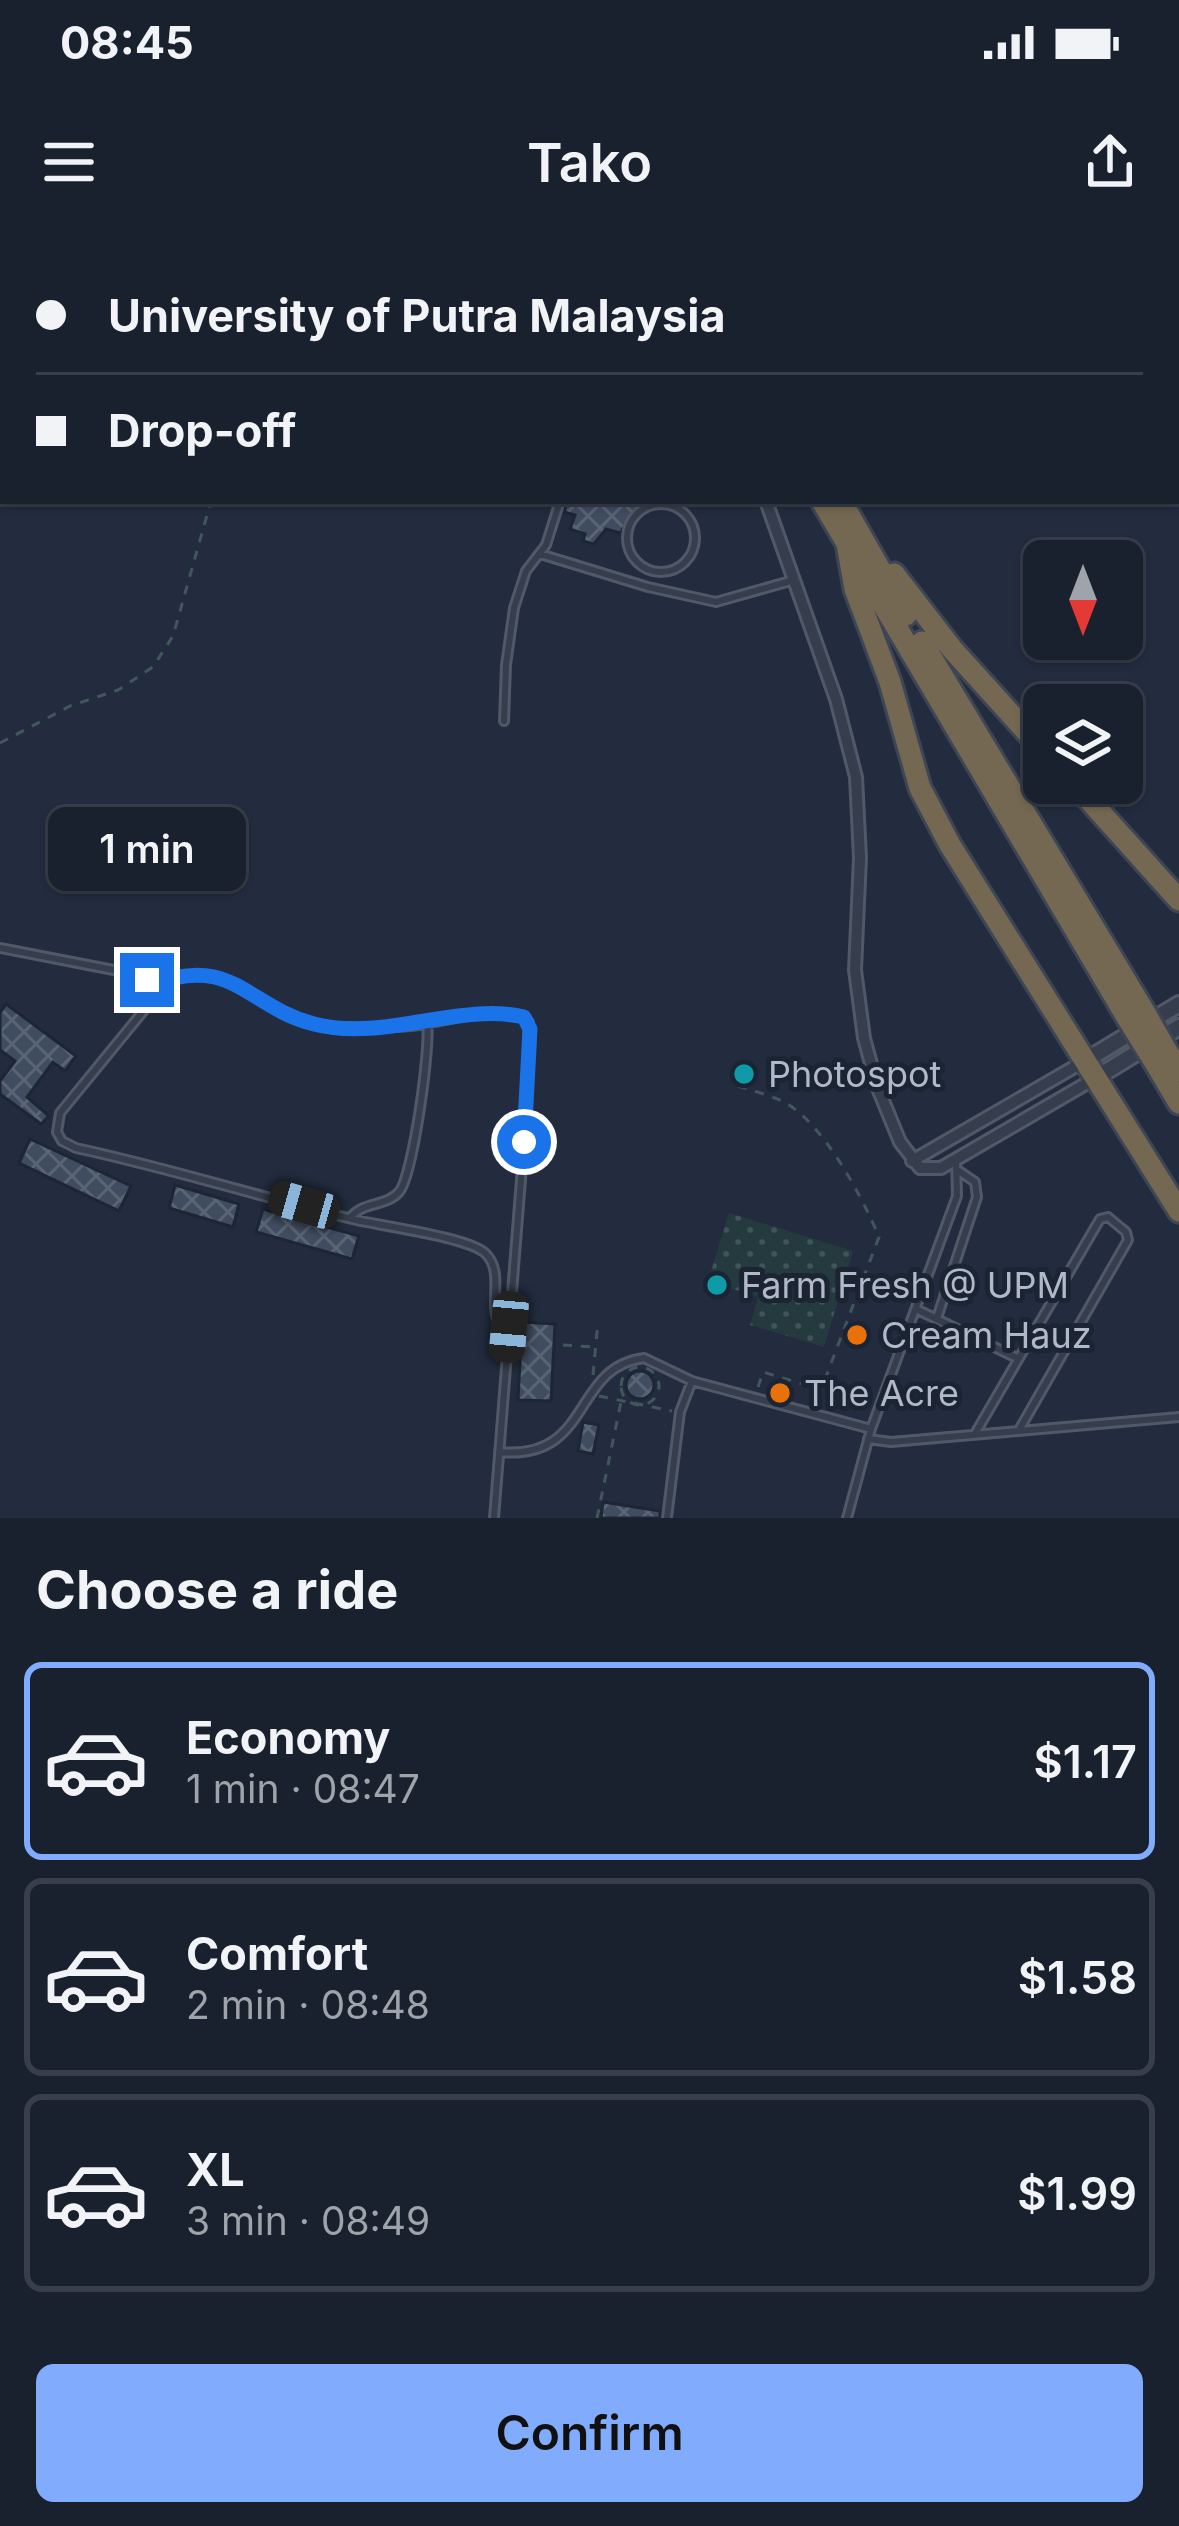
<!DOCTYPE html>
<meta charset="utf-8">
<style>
body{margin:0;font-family:Inter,sans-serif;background:#232936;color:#f1f3f6;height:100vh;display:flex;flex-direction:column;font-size:45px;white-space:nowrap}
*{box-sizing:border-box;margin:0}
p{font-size:39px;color:#9fa3aa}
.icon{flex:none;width:66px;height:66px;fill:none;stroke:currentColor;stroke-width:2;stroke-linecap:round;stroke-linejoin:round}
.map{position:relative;height:1278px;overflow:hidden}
.side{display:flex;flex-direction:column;background:#1a212e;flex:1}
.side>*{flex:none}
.hud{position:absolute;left:0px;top:0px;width:1179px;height:264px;box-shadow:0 3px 9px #0004,0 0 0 3px #383e4a;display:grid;align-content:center;height:264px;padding:0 36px;background:#1a212e}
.needle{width:78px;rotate:180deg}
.controls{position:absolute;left:1023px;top:300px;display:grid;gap:24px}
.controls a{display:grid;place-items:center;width:120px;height:120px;border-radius:18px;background:#1a212e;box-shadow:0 3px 9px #0004,0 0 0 3px #383e4a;font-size:60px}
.end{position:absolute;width:54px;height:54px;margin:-27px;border:15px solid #1a73e8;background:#fff;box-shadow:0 0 0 6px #fff}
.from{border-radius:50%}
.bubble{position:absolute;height:84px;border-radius:18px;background:#1a212e;box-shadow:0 3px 9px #0004,0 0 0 3px #383e4a;font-size:39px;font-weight:600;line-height:84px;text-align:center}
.car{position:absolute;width:36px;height:72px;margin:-36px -18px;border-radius:15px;box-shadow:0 0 9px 3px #0007;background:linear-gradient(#222 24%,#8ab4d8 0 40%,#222 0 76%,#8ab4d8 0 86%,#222 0)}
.hud b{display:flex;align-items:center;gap:42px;height:114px;font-size:45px}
.hud b+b{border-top:3px solid #383e4a}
.hud i{width:30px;height:30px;background:#f1f3f6}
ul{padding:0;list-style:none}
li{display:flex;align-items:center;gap:36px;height:198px;margin:0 24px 18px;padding:0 12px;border:6px solid #383e4a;border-radius:18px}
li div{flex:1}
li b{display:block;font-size:45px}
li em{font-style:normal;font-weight:600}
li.active{border-color:#81acfe}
li>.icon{width:108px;height:108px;stroke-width:1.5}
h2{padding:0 36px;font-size:54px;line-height:144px}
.cta{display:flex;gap:24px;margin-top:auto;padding:24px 36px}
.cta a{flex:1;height:138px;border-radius:18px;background:#81acfe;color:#111;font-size:48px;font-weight:600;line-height:138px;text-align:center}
.status{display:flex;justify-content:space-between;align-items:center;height:84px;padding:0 60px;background:#1a212e;direction:ltr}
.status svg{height:33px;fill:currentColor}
header{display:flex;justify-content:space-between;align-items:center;height:156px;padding:0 36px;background:#1a212e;font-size:54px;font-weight:600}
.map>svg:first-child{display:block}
.grass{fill:url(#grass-dots)}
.building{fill:url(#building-cross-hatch);stroke:#1d2634;stroke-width:3}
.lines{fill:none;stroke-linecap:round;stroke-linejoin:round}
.service-casing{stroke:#515968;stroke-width:12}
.minor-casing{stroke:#515968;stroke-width:16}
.tertiary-casing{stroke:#515968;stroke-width:20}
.motorway-casing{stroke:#3e4655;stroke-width:27}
.path{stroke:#42575c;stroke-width:3;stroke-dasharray:9 9;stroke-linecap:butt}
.service{stroke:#363e4d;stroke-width:6}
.minor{stroke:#363e4d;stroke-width:10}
.tertiary{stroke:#363e4d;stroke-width:14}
.motorway{stroke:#746852;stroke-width:21}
.motorway-bridge-casing{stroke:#3e4655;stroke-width:27;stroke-linecap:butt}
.motorway-bridge{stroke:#746852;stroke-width:21}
.route{stroke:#1a73e8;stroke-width:15}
.culture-dot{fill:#0f9aa8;stroke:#1b2432;stroke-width:4.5}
.food-dot{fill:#e8710a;stroke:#1b2432;stroke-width:4.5}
.labels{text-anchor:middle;stroke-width:10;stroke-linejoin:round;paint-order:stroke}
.poi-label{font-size:36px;fill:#b1b9c9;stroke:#1b2432;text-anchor:start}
</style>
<div class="status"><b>08:45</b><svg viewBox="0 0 49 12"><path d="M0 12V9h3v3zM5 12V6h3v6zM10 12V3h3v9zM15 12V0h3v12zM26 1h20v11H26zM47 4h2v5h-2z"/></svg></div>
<header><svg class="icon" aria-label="menu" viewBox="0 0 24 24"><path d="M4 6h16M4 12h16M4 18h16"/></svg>Tako<svg class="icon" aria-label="share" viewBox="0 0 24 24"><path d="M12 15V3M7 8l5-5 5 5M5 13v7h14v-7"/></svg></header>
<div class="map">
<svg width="1179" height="1278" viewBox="0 0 1179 1278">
<defs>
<pattern id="grass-dots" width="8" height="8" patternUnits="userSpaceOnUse" patternTransform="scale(3)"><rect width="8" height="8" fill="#243a3f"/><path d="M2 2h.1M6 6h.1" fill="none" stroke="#415459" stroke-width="1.8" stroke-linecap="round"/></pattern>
<pattern id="building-cross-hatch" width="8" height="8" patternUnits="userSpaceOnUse" patternTransform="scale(3)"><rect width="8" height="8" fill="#404c60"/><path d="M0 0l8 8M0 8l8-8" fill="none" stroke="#596475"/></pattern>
</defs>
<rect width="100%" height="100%" fill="#222c3e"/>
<path class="grass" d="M729 973 853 1011 824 1107 750 1085 758 1057 708 1041Z"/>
<path class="building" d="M567 261H653L634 272 620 293 606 289 594 304 583 301 585 294 570 289 575 275 564 272Z
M6 764 76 816 65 831 53 822 27 857 49 876 41 884 0 854V841L15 821 0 810V773Z
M30 899 131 946 119 971 19 923Z
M175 945 239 964 233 987 169 968Z
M263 969 359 996 352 1019 256 992Z
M522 1082 555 1084 551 1161 518 1160Z
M626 1145a14 14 0 1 1 28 0a14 14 0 1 1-28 0Z
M583 1182 599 1185 593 1214 578 1211Z
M603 1262 660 1271V1278H601Z"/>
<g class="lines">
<g class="service-casing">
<path id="service" d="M30 0 31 3
M114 0 115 3
M271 3 272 0
M303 3 304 0
M0 154H3
M0 197H3
M627 298a34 34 0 1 1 68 0a34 34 0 1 1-68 0Z
M540 314 648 347 716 362 794 340
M504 481 506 425 514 368 526 331 546 305 560 261
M0 708 129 733 152 745V759L145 769 60 873 57 892 62 901 76 908C169 928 260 957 352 979 380 986 468 997 485 1013 505 1032 488 1062 499 1083L509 1087
M152 745C237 711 260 781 336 787 360 788 387 788 411 786 440 783 504 762 529 782L524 902 494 1278
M350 978C363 961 386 967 399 952 413 936 431 805 427 783
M918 1070 1017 1118
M937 1078 977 957 975 942 959 931
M976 1192 1100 979 1108 977 1126 992 1128 1000 1019 1190
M868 1199 891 1202 1179 1177
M499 1212C593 1221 571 1127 644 1118L692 1141 871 1189
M667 1278 680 1172 692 1141
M847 1278 871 1189 957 956 956 921"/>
</g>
<g class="minor-casing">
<path id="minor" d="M629 0 631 3
M766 261 836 459 856 537 860 618 855 730 864 798 877 846 900 902 920 928H941L1094 839
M912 921 1083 822"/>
</g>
<g class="tertiary-casing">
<path id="tertiary" d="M1083 822 1179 764
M1094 839 1179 787"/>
</g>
<g class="motorway-casing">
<path id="motorway" d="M668 0 669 3
M691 0 693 3
M722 0V3
M822 261 1128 779
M841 261 906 375
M847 304 855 349 890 442 920 548 950 605 1179 971
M894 334 952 409 1044 511
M922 402 1145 773
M1074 543 1179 660
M1166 810 1179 831
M1154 821 1179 863"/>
</g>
<path class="path" d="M0 503 70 466 118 450 153 427 173 396 211 261
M738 846C753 851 770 855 784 862 823 883 862 956 879 997L816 1163
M563 1105 594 1107
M621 1146a19 19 0 1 1 38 0a19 19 0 1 1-38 0Z
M593 1135 598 1081
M758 1147 763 1132 819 1149
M599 1156 672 1171
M597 1278 621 1162"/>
<use href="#service" class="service"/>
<use href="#minor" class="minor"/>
<use href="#tertiary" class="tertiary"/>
<use href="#motorway" class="motorway"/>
<g class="motorway-bridge-casing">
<path id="motorway-bridge" d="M1145 773 1166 810
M1128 779 1154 821"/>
</g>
<use href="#motorway-bridge" class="motorway-bridge"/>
</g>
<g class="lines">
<path class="route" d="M147 740 152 745C232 713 247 767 314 784 384 802 459 762 524 777L530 789 524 902"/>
</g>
<g class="culture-dot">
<circle cx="744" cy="834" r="12"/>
<circle cx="717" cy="1045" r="12"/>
</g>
<g class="food-dot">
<circle cx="857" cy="1095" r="12"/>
<circle cx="780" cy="1153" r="12"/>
</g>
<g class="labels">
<g class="poi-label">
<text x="768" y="847">Photospot</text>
<text x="741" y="1058">Farm Fresh @ UPM</text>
<text x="881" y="1108">Cream Hauz</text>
<text x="804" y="1166">The Acre</text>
</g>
</g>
</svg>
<div class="controls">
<a><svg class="needle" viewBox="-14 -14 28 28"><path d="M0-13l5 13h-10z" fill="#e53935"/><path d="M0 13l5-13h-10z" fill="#9fa3aa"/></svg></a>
<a><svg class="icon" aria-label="layers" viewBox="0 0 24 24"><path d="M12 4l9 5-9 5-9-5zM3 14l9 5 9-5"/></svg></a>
</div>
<i class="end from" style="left:524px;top:902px"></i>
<i class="end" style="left:147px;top:740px"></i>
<div class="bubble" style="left:48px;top:567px;width:198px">1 min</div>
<i class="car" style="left:304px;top:965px;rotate:286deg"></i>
<i class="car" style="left:509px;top:1087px;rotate:185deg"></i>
<div class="hud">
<b><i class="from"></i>University of Putra Malaysia</b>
<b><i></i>Drop-off</b>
</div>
</div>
<section class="side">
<h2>Choose a ride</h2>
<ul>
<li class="active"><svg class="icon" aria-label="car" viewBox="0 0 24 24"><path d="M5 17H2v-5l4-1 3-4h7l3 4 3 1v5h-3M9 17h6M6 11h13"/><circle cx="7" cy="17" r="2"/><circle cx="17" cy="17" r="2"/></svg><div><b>Economy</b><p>1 min · 08:47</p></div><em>$1.17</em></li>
<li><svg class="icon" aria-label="car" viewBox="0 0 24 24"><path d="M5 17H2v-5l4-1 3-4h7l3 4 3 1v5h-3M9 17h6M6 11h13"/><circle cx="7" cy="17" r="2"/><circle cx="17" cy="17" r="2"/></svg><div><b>Comfort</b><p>2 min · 08:48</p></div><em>$1.58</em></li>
<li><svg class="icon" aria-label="car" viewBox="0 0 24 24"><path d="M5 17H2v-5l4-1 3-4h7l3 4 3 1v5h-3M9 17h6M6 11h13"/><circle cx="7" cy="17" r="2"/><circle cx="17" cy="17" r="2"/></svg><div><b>XL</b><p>3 min · 08:49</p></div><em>$1.99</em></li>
</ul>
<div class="cta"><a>Confirm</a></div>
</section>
